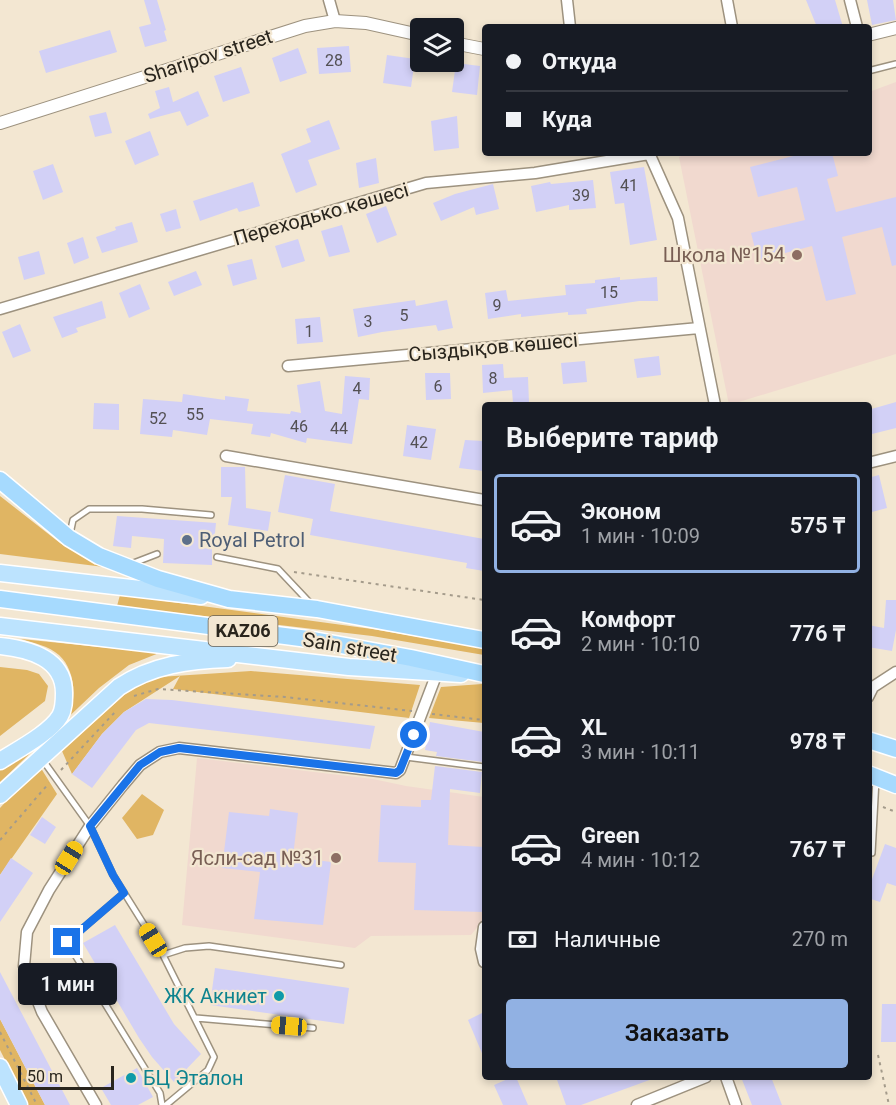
<!DOCTYPE html>
<html lang="ru">
<meta charset="utf-8">
<style>
body{margin:0;font-family:Roboto,sans-serif;background:#242831;color:#f1f3f6;height:100vh;display:flex;flex-direction:column;font-size:22px;white-space:nowrap}
*{box-sizing:border-box;margin:0}
p{font-size:20px;color:#9ea1a6}
.icon{flex:none;width:33px;height:33px;fill:none;stroke:currentColor;stroke-width:2;stroke-linecap:round;stroke-linejoin:round}
.map{position:relative;flex:1;overflow:hidden}
.drawer{position:absolute;left:482px;top:402px;width:390px;height:678px;display:flex;flex-direction:column;background:#171b24;border-radius:6px;box-shadow:0 3px 9px #0003}
.drawer>*{flex:none}
.banner{position:absolute;left:482px;top:24px;width:390px;height:132px;border-radius:6px;box-shadow:0 3px 9px #0003;display:grid;align-content:center;height:132px;padding:0 24px;background:#171b24}
.tools{position:absolute;left:410px;top:18px;display:grid;gap:12px}
.tools a{display:grid;place-items:center;width:54px;height:54px;border-radius:6px;background:#171b24;box-shadow:0 3px 9px #0003;font-size:30px}
.scale{position:absolute;left:18px;bottom:15px;width:96px;box-sizing:border-box;padding-left:6px;border:3px solid #29251d;border-top:0;font-size:16px;line-height:21px;white-space:nowrap;color:#29251d;-webkit-text-stroke:4px #f3e7d2;paint-order:stroke}
.end{position:absolute;width:27px;height:27px;margin:-14px;border:8px solid #1a73e8;background:#fff;box-shadow:0 0 0 3px #fff}
.from{border-radius:50%}
.bubble{position:absolute;height:42px;border-radius:6px;background:#171b24;box-shadow:0 3px 9px #0003;font-size:20px;font-weight:600;line-height:42px;text-align:center}
.car{position:absolute;width:18px;height:36px;margin:-18px -9px;border-radius:8px;box-shadow:0 0 4px 2px #0007;background:linear-gradient(#f5c518 24%,#345 0 40%,#f5c518 0 76%,#345 0 86%,#f5c518 0)}
.banner b{display:flex;align-items:center;gap:21px;height:57px;font-size:22px}
.banner b+b{border-top:2px solid #363941}
.banner i{width:15px;height:15px;background:#f1f3f6}
ul{padding:0;list-style:none}
li{display:flex;align-items:center;gap:18px;height:99px;margin:0 12px 9px;padding:0 12px;border:3px solid transparent;border-radius:6px}
li div{flex:1}
li b{display:block;font-size:22px}
li em{font-style:normal;font-weight:600}
li.on{border-color:#91b1e3}
li>.icon{width:54px;height:54px;stroke-width:1.5}
h2{padding:0 24px;font-size:27px;line-height:72px}
.pay{display:flex;align-items:center;gap:15px;height:66px;padding:0 24px;font-size:22px}
.pay p{margin-inline-start:auto}
.cta{display:flex;gap:12px;margin-top:auto;padding:12px 24px}
.cta a{flex:1;height:69px;border-radius:6px;background:#91b1e3;color:#111;font-size:24px;font-weight:600;line-height:69px;text-align:center}
.map>svg:first-child{display:block}
.education{fill:#f1d9cf}
.green{fill:#e0b563}
.building{fill:#d2d0f6}
.lines{fill:none;stroke-linecap:round;stroke-linejoin:round}
.service-casing{stroke:#9d927f;stroke-width:8}
.minor-casing{stroke:#9d927f;stroke-width:13}
.tertiary-casing{stroke:#9d927f;stroke-width:14}
.primary-casing{stroke:#fff;stroke-width:19}
.trunk-casing{stroke:#fff;stroke-width:19}
.path{stroke:#a49b8b;stroke-width:2;stroke-dasharray:3 4.5;stroke-linecap:butt}
.service{stroke:#fff;stroke-width:5}
.minor{stroke:#fff;stroke-width:10}
.tertiary{stroke:#fff;stroke-width:12}
.primary{stroke:#bce3fe;stroke-width:16}
.trunk{stroke:#a6dafe;stroke-width:16}
.route{stroke:#1a73e8;stroke-width:8}
.education-dot{fill:#8d6e63;stroke:#f3e7d2;stroke-width:2}
.service-dot{fill:#5c6f8a;stroke:#f3e7d2;stroke-width:2}
.culture-dot{fill:#0f9aa8;stroke:#f3e7d2;stroke-width:2}
.labels{text-anchor:middle;stroke-width:4.5;stroke-linejoin:round;paint-order:stroke}
.number-label{font-size:16px;fill:#535053}
.shield{fill:#f3e7d2;stroke:#665f53;stroke-width:1.5}
.shield-label{font-size:18px;font-weight:bold;fill:#29251d}
.street-label{font-size:20px;fill:#29251d;stroke:#f3e7d2}
.education-label{font-size:20px;fill:#785e54;stroke:#f3e7d2;text-anchor:end}
.service-label{font-size:20px;fill:#4e5e75;stroke:#f3e7d2;text-anchor:start}
.culture-label{font-size:20px;fill:#0d838f;stroke:#f3e7d2;text-anchor:end}
</style>
<div class="map">
<svg width="896" height="1105" viewBox="0 0 896 1105">
<rect width="100%" height="100%" fill="#f3e7d2"/>
<path class="education" d="M896 82V354L729 405 679 157 689 153H868L869 92Z
M197 758 373 779 406 786 484 797V919L471 935 371 936 355 948 182 925Z"/>
<path class="green" d="M0 496 60 543 83 556 112 568 0 554Z
M120 595 372 629 484 648V655L372 636 117 606Z
M21 639 159 653 129 665 99 688 0 782V770C19 755 46 739 63 722 79 706 76 670 59 655 49 646 34 643 21 639Z
M0 667 27 670 39 674 48 686 45 701 0 736Z
M251 671 420 685 409 718 173 689 180 676 124 712 102 734 72 774 62 751 133 687 159 677Z
M482 684 484 685V723L429 718 441 687Z
M39 765 57 794 0 875V808Z
M142 794 164 810 153 835 137 839 122 818Z
M0 1019 45 1105H28L0 1050Z"/>
<path class="building" d="M144 0H157L166 30 164 31 167 41 145 47 139 27 151 24Z
M806 0H835L843 27H817Z
M867 0H893L896 20 872 25Z
M110 30 117 52 46 73 39 51Z
M349 46 351 72 319 74 317 48Z
M298 48 307 73 280 82 272 58Z
M387 55 415 59 411 87 383 83Z
M456 63 480 66 477 95 452 92Z
M241 67 250 93 223 102 214 76Z
M169 87 173 102 198 91 209 116 187 126 180 111 150 119 148 114 160 108 155 91Z
M106 112 112 133 95 137 89 116Z
M457 116 459 148 434 151 431 121Z
M329 120 340 149 308 160 317 185 296 193 281 154 311 142 306 129Z
M150 131 159 155 135 165 125 141Z
M805 153H832L838 176 827 179 836 212 896 197V265L892 266 882 227 842 237 856 294 826 301 812 246 758 260 751 233 805 220 797 187 758 197 750 167Z
M376 158 379 183 359 188 356 163Z
M53 164 63 192 43 200 33 171Z
M644 167 657 240 630 245 624 203 615 204 610 172Z
M593 180 596 208 569 210V205L536 212 531 186 550 182 551 184Z
M253 182 260 206 239 212 237 208 200 221 193 201Z
M493 184 499 209 476 215 474 207 441 221 433 203 455 194Z
M386 206 397 235 377 243 366 214Z
M176 209 181 228 166 232 160 214Z
M132 222 138 242 102 253 96 237 116 230 115 227Z
M342 225 350 252 329 257 321 231Z
M83 237 89 258 74 264 67 243Z
M298 239 305 261 282 268 275 246Z
M39 251 45 274 24 280 18 257Z
M252 259 257 279 233 286 227 265Z
M196 271 202 285 174 296 168 282Z
M620 277V280L657 277 658 301H639L586 309 587 314 568 315V312L521 317V314L488 319 485 293 506 290 508 301 566 295 565 285 595 283V280Z
M140 284 150 309 129 318 119 293Z
M415 300 416 306 447 300 453 328 438 331 436 325 382 332 358 337 353 309Z
M102 301 106 318 76 328 78 332 62 338 53 317Z
M320 317 323 342 297 344 295 319Z
M20 324 31 351 13 358 2 332Z
M659 356 661 375 637 378 634 359Z
M585 361 587 382 563 384 561 363Z
M503 364 504 378 528 377 529 403H513L512 390 483 393 482 365Z
M425 373H450L451 399 426 400Z
M345 376 370 378 369 400 359 399 352 444 307 438 306 443 271 433 270 437 251 434 253 424 210 419 207 435 173 430 172 437 140 434 143 399 182 402 183 394 225 400V396L249 399 247 411 290 414 291 411 301 413 297 385 320 381 325 411 342 414Z
M896 402V428L868 435V410Z
M94 403 119 404V430L93 429Z
M407 425 436 429 431 460 403 456Z
M465 440 484 441V471L459 468Z
M221 467H245L246 508 271 512 268 531 228 525 232 497H221Z
M285 475 335 484 330 511 484 539V571L466 568 467 563 310 535 313 519 278 512Z
M879 475 887 508 868 513V478Z
M117 516 216 523 215 533 202 548 212 549V565L163 563 164 539 132 536 131 548 113 546Z
M886 600H896V630L892 651 868 647V625L884 628Z
M146 699 172 700 375 726 370 749 149 723 136 730 92 788 72 774 102 734 124 712Z
M430 722 484 732 483 762 436 756 437 752 425 750Z
M435 766 482 772 480 793 450 789 448 845 484 847 483 912 414 910 416 863 378 862 381 805 421 807V800H431Z
M270 809 298 813 293 857 331 862 323 925 254 919 260 872 222 868 229 812 269 816Z
M42 817 56 827 45 844 30 835Z
M885 844 896 848V886L887 883 880 902 868 898V890Z
M11 858 33 873 0 922V875Z
M115 925 174 1024 201 1054 174 1082 152 1057 139 1038 83 943Z
M215 968 349 988 344 1024 210 1005Z
M0 972 70 1105H45L0 1019Z
M882 1004H896V1042H881Z
M484 1012V1058L468 1020Z
M137 1068 153 1097 138 1105H111L101 1088Z
M512 1077H516L528 1105H503L494 1085Z
M556 1077H654L655 1078 581 1105H566Z
M741 1077H771L782 1105H752Z"/>
<g class="lines">
<g class="service-casing">
<path id="service" d="M868 71 896 64
M70 534 73 520 89 509H142L211 515
M217 557 278 569 311 604
M131 564 157 554
M406 757 484 767
M42 759 90 826 113 875 163 955 214 1057 208 1070 166 1105
M872 853 876 779
M124 893 67 942 160 1093 162 1105
M163 955 185 948 209 946 341 965
M196 1018 313 1028"/>
</g>
<g class="minor-casing">
<path id="minor" d="M329 0 335 21
M567 0 570 27
M727 0 732 27
M850 0 857 27
M649 153 678 218 715 405
M0 309 426 183 535 173 649 154
M288 366 699 328
M226 456 484 500
M868 463 896 456
M868 697 873 687 896 672
M484 927 481 949 484 962
M726 1077 736 1105
M96 1105 42 1012 24 966 27 932 49 890 90 826 123 785 140 765 160 752 179 748 396 773 400 770 437 673
M637 1105 706 1077"/>
</g>
<g class="tertiary-casing">
<path id="tertiary" d="M868 35 896 28
M453 43 484 49
M0 123 305 26 335 21 366 23 420 35"/>
</g>
<g class="primary-casing">
<path id="primary" d="M0 573 201 596
M0 626 349 667 461 674
M0 646C29 649 64 658 64 693 64 701 64 709 60 716 50 733 17 750 0 761
M0 795 119 687C152 665 190 660 228 659
M0 1067 19 1105"/>
</g>
<g class="trunk-casing">
<path id="trunk" d="M0 480 69 538 99 556 158 579 229 599 317 609 484 640
M0 599 308 639 411 658 484 674
M868 740 896 749
M868 774 896 785"/>
</g>
<path class="path" d="M294 572 484 600
M134 696 158 689 285 697 412 711
M432 714 484 720
M61 770 116 711
M883 807 896 812
M0 840 49 783
M0 1032 37 1105
M878 1055 889 1105"/>
<use href="#service" class="service"/>
<use href="#minor" class="minor"/>
<use href="#tertiary" class="tertiary"/>
<use href="#primary" class="primary"/>
<use href="#trunk" class="trunk"/>
</g>
<g class="lines">
<path class="route" d="M67 942 124 893 113 875 90 826 140 765 160 752 179 748 396 773 400 770 414 735"/>
</g>
<g class="education-dot">
<circle cx="797" cy="255" r="6"/>
<circle cx="336" cy="858" r="6"/>
</g>
<circle class="service-dot" cx="187" cy="540" r="6"/>
<g class="culture-dot">
<circle cx="279" cy="996" r="6"/>
<circle cx="131" cy="1078" r="6"/>
</g>
<g class="labels">
<g class="number-label">
<text x="334" y="66">28</text>
<text x="629" y="191">41</text>
<text x="581" y="201">39</text>
<text x="609" y="298">15</text>
<text x="497" y="311">9</text>
<text x="404" y="321">5</text>
<text x="368" y="327">3</text>
<text x="309" y="337">1</text>
<text x="493" y="384">8</text>
<text x="438" y="392">6</text>
<text x="357" y="394">4</text>
<text x="195" y="420">55</text>
<text x="158" y="424">52</text>
<text x="299" y="432">46</text>
<text x="339" y="434">44</text>
<text x="419" y="448">42</text>
</g>
<rect class="shield" x="208.5" y="616" width="69" height="30" rx="4.5"/>
<g class="shield-label">
<text x="243" y="637">KАZ06</text>
</g>
<g class="street-label">
<text transform="translate(208 56) rotate(-18)" y="7">Sharipov street</text>
<text transform="translate(321 214) rotate(-16)" y="7">Переходько көшесі</text>
<text transform="translate(493 347) rotate(-5)" y="7">Сыздықов көшесі</text>
<text transform="translate(350 647) rotate(10)" y="7">Sain street</text>
</g>
<g class="education-label">
<text x="785" y="262">Школа №154</text>
<text x="324" y="865">Ясли-сад №31</text>
</g>
<g class="service-label">
<text x="199" y="547">Royal Petrol</text>
</g>
<g class="culture-label">
<text x="267" y="1003">ЖК Акниет</text>
<text x="143" y="1085" text-anchor="start">БЦ Эталон</text>
</g>
</g>
</svg>
<div class="tools">
<a><svg class="icon" aria-label="layers" viewBox="0 0 24 24"><path d="M12 4l9 5-9 5-9-5zM3 14l9 5 9-5"/></svg></a>
</div>
<div class="scale">50 m</div>
<i class="end from" style="left:414px;top:735px"></i>
<i class="end" style="left:67px;top:942px"></i>
<div class="bubble" style="left:18px;top:963px;width:99px">1 мин</div>
<i class="car" style="left:69px;top:858px;rotate:32deg"></i>
<i class="car" style="left:153px;top:940px;rotate:328deg"></i>
<i class="car" style="left:289px;top:1026px;rotate:275deg"></i>
<div class="banner">
<b><i class="from"></i>Откуда</b>
<b><i></i>Куда</b>
</div>
<section class="drawer">
<h2>Выберите тариф</h2>
<ul>
<li class="on"><svg class="icon" aria-label="car" viewBox="0 0 24 24"><path d="M5 17H2v-5l4-1 3-4h7l3 4 3 1v5h-3M9 17h6M6 11h13"/><circle cx="7" cy="17" r="2"/><circle cx="17" cy="17" r="2"/></svg><div><b>Эконом</b><p>1 мин · 10:09</p></div><em>575 ₸</em></li>
<li><svg class="icon" aria-label="car" viewBox="0 0 24 24"><path d="M5 17H2v-5l4-1 3-4h7l3 4 3 1v5h-3M9 17h6M6 11h13"/><circle cx="7" cy="17" r="2"/><circle cx="17" cy="17" r="2"/></svg><div><b>Комфорт</b><p>2 мин · 10:10</p></div><em>776 ₸</em></li>
<li><svg class="icon" aria-label="car" viewBox="0 0 24 24"><path d="M5 17H2v-5l4-1 3-4h7l3 4 3 1v5h-3M9 17h6M6 11h13"/><circle cx="7" cy="17" r="2"/><circle cx="17" cy="17" r="2"/></svg><div><b>XL</b><p>3 мин · 10:11</p></div><em>978 ₸</em></li>
<li><svg class="icon" aria-label="car" viewBox="0 0 24 24"><path d="M5 17H2v-5l4-1 3-4h7l3 4 3 1v5h-3M9 17h6M6 11h13"/><circle cx="7" cy="17" r="2"/><circle cx="17" cy="17" r="2"/></svg><div><b>Green</b><p>4 мин · 10:12</p></div><em>767 ₸</em></li>
</ul>
<div class="pay"><svg class="icon" aria-label="cash" viewBox="0 0 24 24"><path d="M3 7h18v10H3z"/><circle cx="12" cy="12" r="2"/></svg>Наличные<p>270 m</p></div>
<div class="cta"><a>Заказать</a></div>
</section>
</div>
